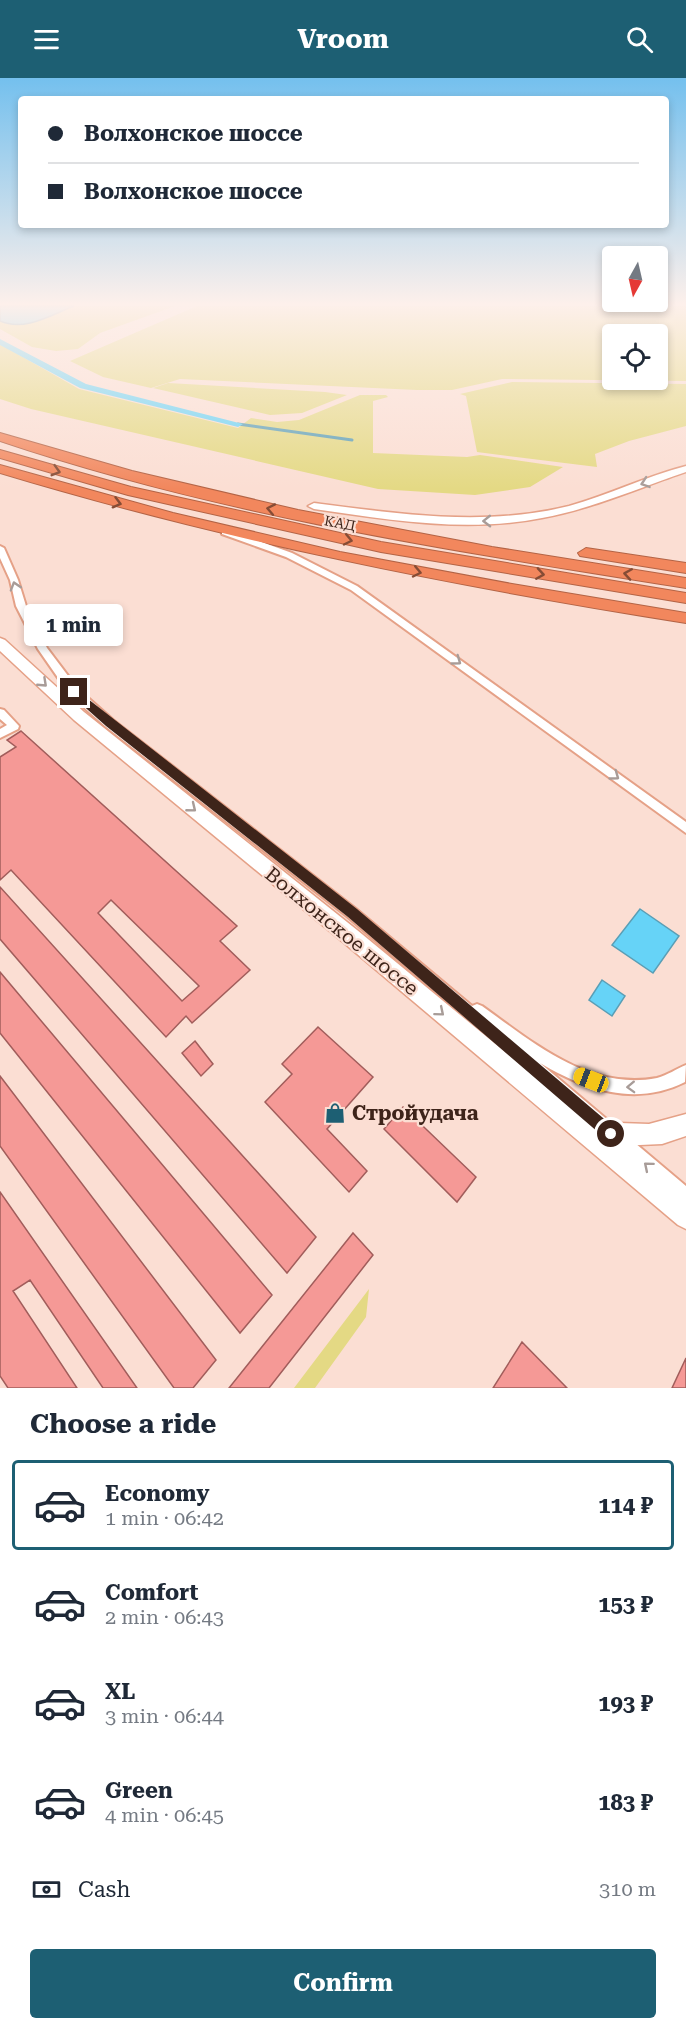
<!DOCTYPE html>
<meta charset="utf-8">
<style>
body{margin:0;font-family:"Roboto Serif",serif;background:#f2f2f3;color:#1f2937;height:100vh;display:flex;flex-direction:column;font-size:22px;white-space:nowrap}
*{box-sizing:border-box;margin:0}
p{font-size:20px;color:#747a83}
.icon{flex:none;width:33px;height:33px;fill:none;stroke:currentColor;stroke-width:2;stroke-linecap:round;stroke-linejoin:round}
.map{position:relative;height:1310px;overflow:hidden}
.sheet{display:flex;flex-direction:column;background:#fff;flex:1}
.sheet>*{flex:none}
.guide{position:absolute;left:18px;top:18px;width:651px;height:132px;border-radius:6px;box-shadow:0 3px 9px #0003;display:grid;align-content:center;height:132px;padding:0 30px;background:#fff}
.needle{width:39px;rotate:188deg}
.buttons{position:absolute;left:602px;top:168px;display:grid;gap:12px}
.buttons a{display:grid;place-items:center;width:66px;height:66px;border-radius:6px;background:#fff;box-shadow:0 3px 9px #0003;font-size:30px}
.end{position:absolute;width:27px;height:27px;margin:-14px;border:8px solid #3e241a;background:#fff;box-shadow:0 0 0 3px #fff}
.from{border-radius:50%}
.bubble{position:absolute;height:42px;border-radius:6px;background:#fff;box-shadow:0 3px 9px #0003;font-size:20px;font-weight:700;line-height:42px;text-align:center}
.car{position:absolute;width:18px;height:36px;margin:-18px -9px;border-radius:8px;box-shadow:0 0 4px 2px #0007;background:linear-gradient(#f5c518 24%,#345 0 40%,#f5c518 0 76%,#345 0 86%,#f5c518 0)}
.guide b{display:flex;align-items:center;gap:21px;height:57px;font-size:22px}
.guide b+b{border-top:2px solid #e0e1e3}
.guide i{width:15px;height:15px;background:#1f2937}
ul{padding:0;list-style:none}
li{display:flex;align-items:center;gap:18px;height:90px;margin:0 12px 9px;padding:0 18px;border:3px solid transparent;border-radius:6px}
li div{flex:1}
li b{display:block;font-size:22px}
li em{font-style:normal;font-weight:700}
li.current{border-color:#1d5f73}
li>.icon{width:54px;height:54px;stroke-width:1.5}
h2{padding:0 30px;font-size:27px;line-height:72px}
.pay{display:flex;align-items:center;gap:15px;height:66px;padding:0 30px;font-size:22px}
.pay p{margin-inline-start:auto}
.action{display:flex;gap:12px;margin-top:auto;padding:12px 30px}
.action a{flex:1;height:69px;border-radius:6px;background:#1d5f73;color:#fff;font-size:24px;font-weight:700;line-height:69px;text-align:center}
header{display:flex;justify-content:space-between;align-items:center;height:78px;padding:0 30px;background:#1d5f73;color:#fff;font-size:27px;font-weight:700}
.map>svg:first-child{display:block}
.green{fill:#e4d984;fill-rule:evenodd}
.water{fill:#66d3f7;stroke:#5a9eb5;stroke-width:1.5}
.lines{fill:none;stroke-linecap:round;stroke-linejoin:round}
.stream{stroke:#5a9eb5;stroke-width:3}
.canal{fill:#66d3f7;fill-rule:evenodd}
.building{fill:#f59996;stroke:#a15d5b;stroke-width:1.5;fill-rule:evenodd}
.minor-casing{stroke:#e5a187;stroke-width:4}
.secondary-casing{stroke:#e5a187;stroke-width:3}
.motorway-casing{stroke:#b36446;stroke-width:2}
.minor{fill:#fff;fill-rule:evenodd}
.secondary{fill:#fff;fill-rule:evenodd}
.motorway{fill:#f2875d;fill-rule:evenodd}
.oneway{stroke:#864c35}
.oneway2{stroke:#a89c98}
.route{fill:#3e241a}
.labels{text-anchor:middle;stroke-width:4.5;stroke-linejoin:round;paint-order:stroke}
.far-street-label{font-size:14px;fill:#3e241a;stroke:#fbded3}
.near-street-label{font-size:20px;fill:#3e241a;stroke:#fbded3}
.near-poi-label{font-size:20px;font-weight:bold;fill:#3e241a;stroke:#fbded3;text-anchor:start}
</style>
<header><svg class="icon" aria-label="menu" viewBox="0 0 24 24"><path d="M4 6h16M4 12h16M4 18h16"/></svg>Vroom<svg class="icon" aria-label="search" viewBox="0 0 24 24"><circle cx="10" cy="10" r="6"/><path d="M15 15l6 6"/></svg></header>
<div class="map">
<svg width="686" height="1310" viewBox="0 0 686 1310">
<rect width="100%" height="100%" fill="#fbded3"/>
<path class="green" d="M29 228H175L100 255 78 271 56 273 32 269 0 251V238Z
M197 228H686V303L502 301 452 312H417L180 301 151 310 103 299 70 283ZM612 256H657V302H612Z
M0 266 79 311 238 350 251 340 277 344 299 342 360 317H386L388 319 373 323V375L467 379 480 377 563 389 530 409 475 417 378 411 31 331 0 321Z
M512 304 686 306V348L629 363 595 376 597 389 477 374 466 318 460 316Z
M168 305 325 314 347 317 302 335 270 337 153 310Z
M369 1211 366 1239 315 1310H294Z"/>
<path class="water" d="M0 228H74C51 237 24 254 0 243Z
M640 831 679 858 653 895 612 867Z
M602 902 625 918 612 938 589 922Z"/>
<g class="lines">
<path class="stream" d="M238 346 352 362"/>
<path class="canal" d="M0 261 86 306 243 346 238 349 80 310 0 267Z"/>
</g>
<path class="building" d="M21 653 237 848 220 863 250 892 192 945 186 938 166 959 11 792 0 802V679L16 669 7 662ZM111 822 199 908 182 923 98 835Z
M0 809 316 1159 287 1195 0 861Z
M0 894 272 1217 240 1255 0 955Z
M318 949 373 999 327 1051 367 1093 349 1114 265 1024 292 996 282 986Z
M195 963 213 986 201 998 182 975Z
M0 998 216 1282 193 1310H174L0 1068Z
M403 1029 476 1099 457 1124 384 1051Z
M0 1114 137 1310H103L30 1202 13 1213 77 1310H8L0 1298Z
M353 1155 373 1177 269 1310H229Z
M522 1264 567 1310H493Z
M686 1280V1310H672Z"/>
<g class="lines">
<g class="minor-casing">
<path id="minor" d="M222 452H228L292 475 357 508 686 744V755L351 512 286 479 222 456Z
M0 468 4 470 18 502 26 528 47 570 78 611 113 642 356 831 472 928 477 926 482 928C534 965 589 1013 657 1000 668 997 676 991 686 987L685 1004C636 1029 585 1012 540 985L686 1108V1126L680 1124 348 839 105 648 70 617 38 571 16 528 10 502 0 480Z
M0 631 4 632 19 648 18 651 0 660V651L7 647 0 641Z"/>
</g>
<g class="secondary-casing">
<path id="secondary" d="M686 388V394C638 410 592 431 542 440 467 455 389 442 314 431L308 428 314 425C399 436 485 449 569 428 609 417 646 398 686 388Z
M0 560 5 562 84 634 357 852 590 1044 649 1046 686 1036V1058L662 1066 618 1068 686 1124V1151L678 1147 343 864 74 642 0 573Z"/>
</g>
<g class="motorway-casing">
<path id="motorway" d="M0 355 132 393 298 432 492 469 686 500V510C456 473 222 438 0 363Z
M0 372 131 409 381 464 686 515V525L381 474 128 417 0 380Z
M0 387 173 435 340 474 512 506 686 535V545C454 508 225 463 0 395Z
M586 470 686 485V495L580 478 578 475Z"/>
</g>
<use href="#minor" class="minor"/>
<use href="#secondary" class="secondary"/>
<use href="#motorway" class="motorway"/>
</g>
<defs><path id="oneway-chevron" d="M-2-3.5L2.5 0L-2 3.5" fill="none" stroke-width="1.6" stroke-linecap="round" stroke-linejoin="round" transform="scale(1.5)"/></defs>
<g class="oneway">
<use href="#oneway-chevron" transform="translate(56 393) rotate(16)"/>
<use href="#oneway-chevron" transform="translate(117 425) rotate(15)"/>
<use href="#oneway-chevron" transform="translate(271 431) rotate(-169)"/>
<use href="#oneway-chevron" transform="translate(348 462) rotate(12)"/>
<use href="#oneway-chevron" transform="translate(417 494) rotate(12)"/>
<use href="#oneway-chevron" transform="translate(540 496) rotate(9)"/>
<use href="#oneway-chevron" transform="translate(628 496) rotate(-171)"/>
</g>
<g class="oneway2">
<use href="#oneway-chevron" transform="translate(645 405) rotate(161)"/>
<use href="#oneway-chevron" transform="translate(487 443) rotate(179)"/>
<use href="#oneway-chevron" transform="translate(15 508) rotate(-107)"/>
<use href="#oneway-chevron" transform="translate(457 583) rotate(36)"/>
<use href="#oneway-chevron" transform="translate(43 605) rotate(43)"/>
<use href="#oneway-chevron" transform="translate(615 698) rotate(36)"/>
<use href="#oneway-chevron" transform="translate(192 730) rotate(39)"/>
<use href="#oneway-chevron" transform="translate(440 934) rotate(40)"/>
<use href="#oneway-chevron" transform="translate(631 1009) rotate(178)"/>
<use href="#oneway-chevron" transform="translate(648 1088) rotate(-140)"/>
</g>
<linearGradient id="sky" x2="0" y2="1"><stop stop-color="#74c0ee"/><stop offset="0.55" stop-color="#fdf0eb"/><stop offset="1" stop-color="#fdf0eb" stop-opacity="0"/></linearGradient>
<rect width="686" height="411" fill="url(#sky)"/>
<path class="route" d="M74 610 357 831 616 1051 618 1056 616 1061 611 1063 606 1061 348 839 106 648 70 616 69 614Z"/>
<defs>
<g id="shop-bare" transform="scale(1.62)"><path d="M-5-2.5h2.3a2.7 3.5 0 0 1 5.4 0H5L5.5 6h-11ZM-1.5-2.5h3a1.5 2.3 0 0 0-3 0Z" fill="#1d5f73" stroke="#fbded3" stroke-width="2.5" paint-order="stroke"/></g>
</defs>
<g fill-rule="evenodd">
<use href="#shop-bare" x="335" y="1035"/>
</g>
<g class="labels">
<g class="far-street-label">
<text transform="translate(340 445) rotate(11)" y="5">КАД</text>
</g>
<g class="near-street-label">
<text transform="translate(342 853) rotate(39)" y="7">Волхонское шоссе</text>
</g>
<g class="near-poi-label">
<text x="352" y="1042">Стройудача</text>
</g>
</g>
</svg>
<div class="buttons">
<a><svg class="needle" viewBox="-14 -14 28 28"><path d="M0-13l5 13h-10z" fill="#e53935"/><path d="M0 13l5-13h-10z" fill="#747a83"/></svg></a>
<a><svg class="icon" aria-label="locate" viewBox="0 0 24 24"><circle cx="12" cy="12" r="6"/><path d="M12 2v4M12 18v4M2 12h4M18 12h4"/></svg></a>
</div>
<i class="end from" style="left:611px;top:1056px"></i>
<i class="end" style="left:74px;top:614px"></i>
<div class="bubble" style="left:24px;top:526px;width:99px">1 min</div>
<i class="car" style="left:591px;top:1002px;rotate:291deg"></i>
<div class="guide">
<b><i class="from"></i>Волхонское шоссе</b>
<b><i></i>Волхонское шоссе</b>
</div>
</div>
<section class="sheet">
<h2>Choose a ride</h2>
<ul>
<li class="current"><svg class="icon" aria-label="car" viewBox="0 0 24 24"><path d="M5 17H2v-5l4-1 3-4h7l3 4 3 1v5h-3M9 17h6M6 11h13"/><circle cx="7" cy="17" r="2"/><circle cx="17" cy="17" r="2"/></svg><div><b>Economy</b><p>1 min · 06:42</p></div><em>114 ₽</em></li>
<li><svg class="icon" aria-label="car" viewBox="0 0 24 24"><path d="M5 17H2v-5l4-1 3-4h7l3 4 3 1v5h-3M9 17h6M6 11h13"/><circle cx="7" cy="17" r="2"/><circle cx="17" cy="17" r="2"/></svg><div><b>Comfort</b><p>2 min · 06:43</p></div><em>153 ₽</em></li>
<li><svg class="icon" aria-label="car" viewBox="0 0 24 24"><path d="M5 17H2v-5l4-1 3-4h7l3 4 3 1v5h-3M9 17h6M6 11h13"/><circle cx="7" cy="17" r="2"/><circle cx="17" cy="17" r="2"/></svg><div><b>XL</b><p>3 min · 06:44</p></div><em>193 ₽</em></li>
<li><svg class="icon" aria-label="car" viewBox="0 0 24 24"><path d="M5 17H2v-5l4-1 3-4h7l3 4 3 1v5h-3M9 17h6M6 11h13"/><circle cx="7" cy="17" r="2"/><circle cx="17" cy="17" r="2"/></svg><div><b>Green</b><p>4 min · 06:45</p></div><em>183 ₽</em></li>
</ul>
<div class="pay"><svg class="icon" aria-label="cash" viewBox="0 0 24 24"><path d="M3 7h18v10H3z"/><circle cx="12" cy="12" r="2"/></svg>Cash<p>310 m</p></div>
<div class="action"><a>Confirm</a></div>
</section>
